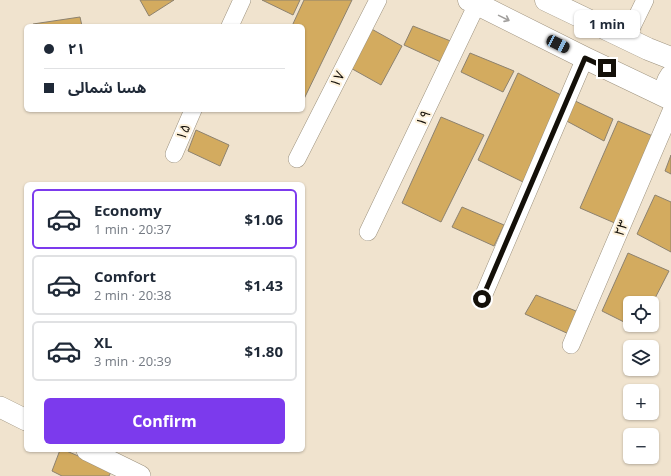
<!DOCTYPE html>
<meta charset="utf-8">
<style>
body{margin:0;font-family:"Open Sans","Noto Sans Arabic",sans-serif;background:#f6f6f7;color:#1f2937;height:100vh;display:flex;flex-direction:column;font-size:15px;white-space:nowrap}
*{box-sizing:border-box;margin:0}
p{font-size:13px;color:#747a83}
.icon{flex:none;width:22px;height:22px;fill:none;stroke:currentColor;stroke-width:2;stroke-linecap:round;stroke-linejoin:round}
.map{position:relative;flex:1;overflow:hidden}
.drawer{position:absolute;left:24px;top:182px;width:281px;height:270px;display:flex;flex-direction:column;background:#fff;border-radius:6px;box-shadow:0 1px 3px #0004}
.drawer>*{flex:none}
.hud{position:absolute;left:24px;top:24px;width:281px;height:88px;border-radius:6px;box-shadow:0 1px 3px #0004;display:grid;align-content:center;height:88px;padding:0 20px;background:#fff}
.buttons{position:absolute;left:623px;top:296px;display:grid;gap:8px}
.buttons a{display:grid;place-items:center;width:36px;height:36px;border-radius:6px;background:#fff;box-shadow:0 1px 3px #0004;font-size:20px}
.end{position:absolute;width:18px;height:18px;margin:-9px;border:5px solid #141009;background:#fff;box-shadow:0 0 0 2px #fff}
.from{border-radius:50%}
.bubble{position:absolute;height:28px;border-radius:6px;background:#fff;box-shadow:0 1px 3px #0004;font-size:13px;font-weight:700;line-height:28px;text-align:center}
.car{position:absolute;width:12px;height:24px;margin:-12px -6px;border-radius:5px;box-shadow:0 0 3px 1px #0007;background:linear-gradient(#222 24%,#8ab4d8 0 40%,#222 0 76%,#8ab4d8 0 86%,#222 0)}
.hud b{display:flex;align-items:center;gap:14px;height:38px;font-size:15px}
.hud b+b{border-top:1px solid #e0e1e3}
.hud i{width:10px;height:10px;background:#1f2937}
ul{padding:7px 0 0;list-style:none}
li{display:flex;align-items:center;gap:12px;height:60px;margin:0 8px 6px;padding:0 12px;border:2px solid #e0e1e3;border-radius:6px}
li div{flex:1}
li b{display:block;font-size:15px}
li em{font-style:normal;font-weight:700}
li.on{border-color:#7c3aed}
li>.icon{width:36px;height:36px;stroke-width:1.5}
.cta{display:flex;gap:8px;margin-top:auto;padding:8px 20px}
.cta a{flex:1;height:46px;border-radius:6px;background:#7c3aed;color:#fff;font-size:16px;font-weight:700;line-height:46px;text-align:center}
.map>svg:first-child{display:block}
.building{fill:#d3ab5f;stroke:#8d826f}
.lines{fill:none;stroke-linecap:round;stroke-linejoin:round}
.minor-casing{stroke:#9d927e;stroke-width:18}
.tertiary-casing{stroke:#9d927e;stroke-width:22}
.secondary-casing{stroke:#9d927e;stroke-width:23}
.minor{stroke:#fff;stroke-width:17}
.tertiary{stroke:#fff;stroke-width:21}
.secondary{stroke:#fff;stroke-width:22}
.oneway{stroke:#a19f9d}
.route{stroke:#141009;stroke-width:5}
.labels{text-anchor:middle;stroke-width:4;stroke-linejoin:round;paint-order:stroke}
.street-label{font-size:14px;fill:#141009;stroke:#fdf1db}
</style>
<div class="map">
<svg width="671" height="476" viewBox="0 0 671 476">
<rect width="100%" height="100%" fill="#f0e3ce"/>
<path class="building" d="M140 0H174L149 16Z
M262 0H300L293 15Z
M304 0H352L303 101V26H292Z
M80 17 82 26H33V24Z
M413 26 453 42 443 63 404 45Z
M368 27 402 46 381 85 347 66Z
M470 53 514 71 503 92 461 72Z
M518 73 561 95 523 182 478 160Z
M569 98 613 119 604 141 561 118Z
M441 117 484 135 441 222 402 203Z
M618 121 655 137 617 224 580 208Z
M196 130 229 145 220 166 188 151Z
M671 155V174L665 171Z
M655 195 671 202V252L637 234Z
M462 207 504 225 494 246 452 227Z
M628 253 669 271 652 304V303H630V325L602 311Z
M536 295 581 313 571 335 525 314Z
M60 450H64L112 470 109 476H62L52 471Z"/>
<g class="lines">
<g class="minor-casing">
<path id="minor" d="M230 26 242 0
M626 39 645 0
M174 154 193 110
M297 159 378 0
M368 232 477 4
M482 299 585 58
M571 345 671 111"/>
</g>
<g class="tertiary-casing">
<path id="tertiary" d="M0 407 26 420
M87 450 140 476"/>
</g>
<g class="secondary-casing">
<path id="secondary" d="M469 0 585 58 671 99
M546 0 648 49 671 58
M666 96C665 88 666 83 671 76"/>
</g>
<use href="#minor" class="minor"/>
<use href="#tertiary" class="tertiary"/>
<use href="#secondary" class="secondary"/>
</g>
<defs><path id="oneway-shaft" d="M-6 0H5M1.5-3L5.5 0L1.5 3" fill="none" stroke-width="1.6" stroke-linecap="round" stroke-linejoin="round"/></defs>
<use class="oneway" href="#oneway-shaft" transform="translate(504 18) rotate(26)"/>
<g class="lines">
<path class="route" d="M482 299 585 58 607 68"/>
</g>
<g class="labels">
<g class="street-label">
<text transform="translate(337 79) rotate(-63)" y="5">۱۷</text>
<text transform="translate(423 118) rotate(-64)" y="5">۱۹</text>
<text transform="translate(183 132) rotate(-66)" y="5">۱۵</text>
<text transform="translate(621 228) rotate(-67)" y="5">۲۳</text>
</g>
</g>
</svg>
<div class="buttons">
<a><svg class="icon" aria-label="locate" viewBox="0 0 24 24"><circle cx="12" cy="12" r="6"/><path d="M12 2v4M12 18v4M2 12h4M18 12h4"/></svg></a>
<a><svg class="icon" aria-label="layers" viewBox="0 0 24 24"><path d="M12 4l9 5-9 5-9-5zM3 14l9 5 9-5"/></svg></a>
<a>+</a>
<a>−</a>
</div>
<i class="end from" style="left:482px;top:299px"></i>
<i class="end" style="left:607px;top:68px"></i>
<div class="bubble" style="left:574px;top:10px;width:66px">1 min</div>
<i class="car" style="left:558px;top:44px;rotate:116deg"></i>
<div class="hud">
<b><i class="from"></i>۲۱</b>
<b><i></i>هسا شمالی</b>
</div>
<section class="drawer">
<ul>
<li class="on"><svg class="icon" aria-label="car" viewBox="0 0 24 24"><path d="M5 17H2v-5l4-1 3-4h7l3 4 3 1v5h-3M9 17h6M6 11h13"/><circle cx="7" cy="17" r="2"/><circle cx="17" cy="17" r="2"/></svg><div><b>Economy</b><p>1 min · 20:37</p></div><em>$1.06</em></li>
<li><svg class="icon" aria-label="car" viewBox="0 0 24 24"><path d="M5 17H2v-5l4-1 3-4h7l3 4 3 1v5h-3M9 17h6M6 11h13"/><circle cx="7" cy="17" r="2"/><circle cx="17" cy="17" r="2"/></svg><div><b>Comfort</b><p>2 min · 20:38</p></div><em>$1.43</em></li>
<li><svg class="icon" aria-label="car" viewBox="0 0 24 24"><path d="M5 17H2v-5l4-1 3-4h7l3 4 3 1v5h-3M9 17h6M6 11h13"/><circle cx="7" cy="17" r="2"/><circle cx="17" cy="17" r="2"/></svg><div><b>XL</b><p>3 min · 20:39</p></div><em>$1.80</em></li>
</ul>
<div class="cta"><a>Confirm</a></div>
</section>
</div>
